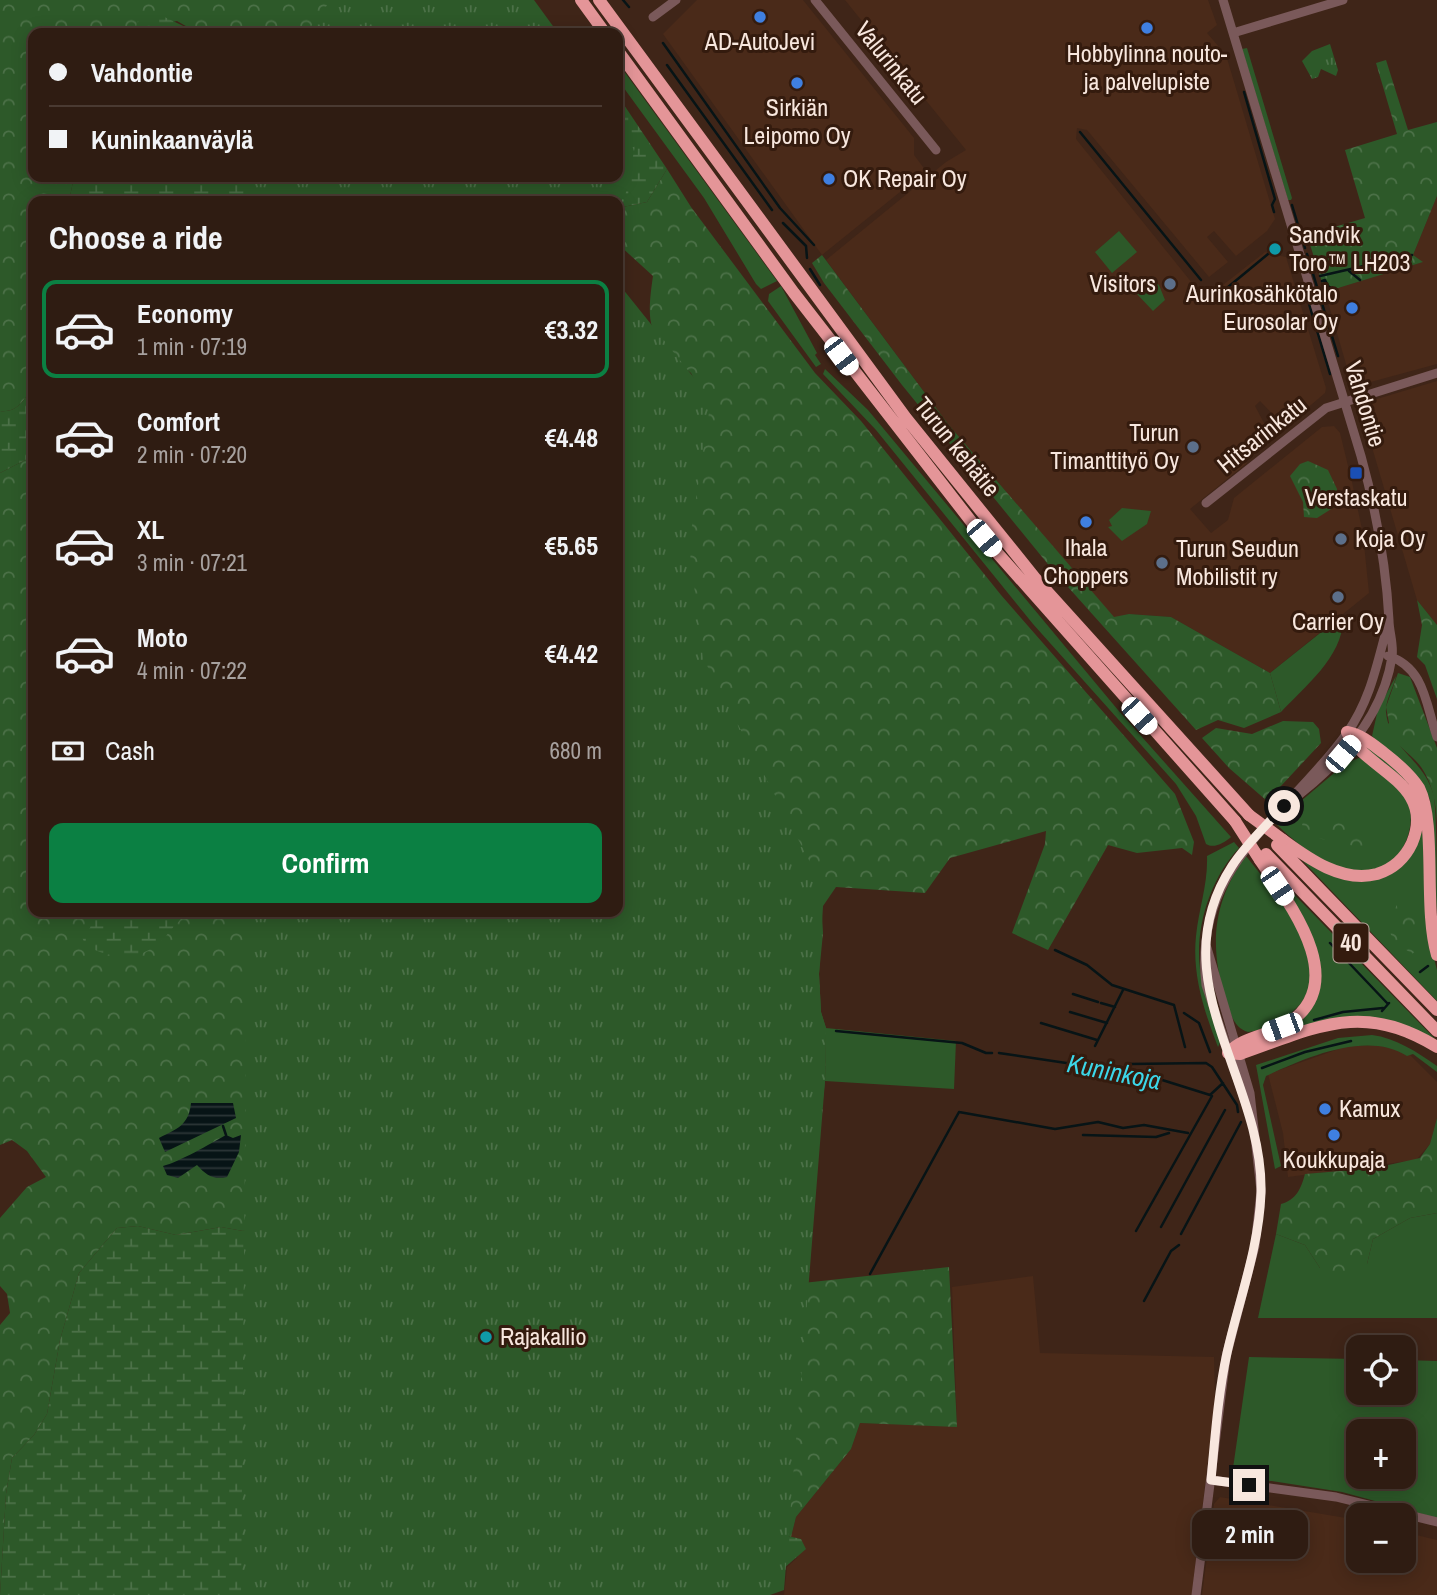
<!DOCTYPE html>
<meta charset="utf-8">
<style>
body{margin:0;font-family:"Archivo Narrow",sans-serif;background:#37251b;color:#f1f3f6;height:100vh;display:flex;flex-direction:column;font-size:26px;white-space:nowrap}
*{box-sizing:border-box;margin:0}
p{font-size:23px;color:#a7a19f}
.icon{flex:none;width:38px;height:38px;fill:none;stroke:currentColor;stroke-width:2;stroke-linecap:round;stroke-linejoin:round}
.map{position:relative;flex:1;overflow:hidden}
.panel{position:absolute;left:28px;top:196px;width:595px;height:721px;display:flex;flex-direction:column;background:#2f1c12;border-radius:14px;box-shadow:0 4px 18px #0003,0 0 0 2px #4a3a32}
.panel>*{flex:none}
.banner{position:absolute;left:28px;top:28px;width:595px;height:154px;border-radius:14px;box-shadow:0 4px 18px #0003,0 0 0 2px #4a3a32;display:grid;align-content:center;height:154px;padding:0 21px;background:#2f1c12}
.controls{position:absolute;left:1346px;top:1335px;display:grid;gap:14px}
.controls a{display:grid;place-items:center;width:70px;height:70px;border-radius:14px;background:#2f1c12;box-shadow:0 4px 18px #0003,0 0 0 2px #4a3a32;font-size:35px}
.end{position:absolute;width:32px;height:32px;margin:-16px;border:9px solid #f8e7de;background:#111;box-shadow:0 0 0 4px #111}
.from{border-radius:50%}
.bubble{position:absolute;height:49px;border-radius:14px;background:#2f1c12;box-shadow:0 4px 18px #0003,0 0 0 2px #4a3a32;font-size:23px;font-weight:800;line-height:49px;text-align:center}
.car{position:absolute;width:21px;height:42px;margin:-21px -10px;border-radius:9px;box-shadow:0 0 5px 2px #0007;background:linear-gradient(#fff 24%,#345 0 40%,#fff 0 76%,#345 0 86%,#fff 0)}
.banner b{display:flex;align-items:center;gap:24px;height:66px;font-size:26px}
.banner b+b{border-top:2px solid #4a3a32}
.banner i{width:18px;height:18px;background:#f1f3f6}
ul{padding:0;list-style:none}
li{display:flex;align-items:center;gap:21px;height:98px;margin:0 14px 10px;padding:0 7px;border:4px solid transparent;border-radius:14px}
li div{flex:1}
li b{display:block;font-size:26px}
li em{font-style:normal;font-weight:800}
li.active{border-color:#0b8043}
li>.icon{width:63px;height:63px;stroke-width:1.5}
h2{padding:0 21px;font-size:32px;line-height:84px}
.pay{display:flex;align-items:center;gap:18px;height:77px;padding:0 21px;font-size:26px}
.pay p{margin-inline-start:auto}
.cta{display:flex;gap:14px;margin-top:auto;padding:14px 21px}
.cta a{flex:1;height:80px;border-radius:14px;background:#0b8043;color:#fff;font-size:28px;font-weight:800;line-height:80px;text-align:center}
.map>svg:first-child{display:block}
.built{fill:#4a2a19}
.green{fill:#2d5929;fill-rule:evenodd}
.forest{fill:url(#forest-crowns)}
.wetland{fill:url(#wetland-marsh)}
.park{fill:url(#park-tufts)}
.water{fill:url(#water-rules)}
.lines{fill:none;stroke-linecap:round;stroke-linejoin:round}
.stream{stroke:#071416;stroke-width:2.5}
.minor{stroke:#7a595a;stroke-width:9}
.highway{stroke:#e49598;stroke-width:12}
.highway-bridge{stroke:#e49598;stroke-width:12}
.route{stroke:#f8e7de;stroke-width:9}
.shop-dot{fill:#3f7fe0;stroke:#341b0e;stroke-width:2.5}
.culture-dot{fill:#0f9aa8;stroke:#341b0e;stroke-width:2.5}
.service-dot{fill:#5c6f8a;stroke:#341b0e;stroke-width:2.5}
.transit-dot{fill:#1a4fb4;stroke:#341b0e;stroke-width:2.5}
.labels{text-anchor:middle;stroke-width:6;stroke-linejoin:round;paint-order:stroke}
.shield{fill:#341b0e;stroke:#bdaaa0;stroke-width:2}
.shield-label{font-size:23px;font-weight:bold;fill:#f8e7de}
.poi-label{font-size:24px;fill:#f8e7de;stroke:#341b0e}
.street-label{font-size:24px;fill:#f8e7de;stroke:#341b0e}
.water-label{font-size:26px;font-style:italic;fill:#3cd7e9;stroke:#341b0e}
</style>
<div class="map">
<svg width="1437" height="1595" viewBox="0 0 1437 1595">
<defs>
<pattern id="forest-crowns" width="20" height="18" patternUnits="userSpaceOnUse" patternTransform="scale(1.75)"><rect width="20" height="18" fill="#2d5929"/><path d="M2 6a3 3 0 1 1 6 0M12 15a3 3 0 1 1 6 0" fill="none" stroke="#4c7148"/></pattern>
<pattern id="wetland-marsh" width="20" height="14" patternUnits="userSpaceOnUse" patternTransform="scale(1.75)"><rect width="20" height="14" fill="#2d5929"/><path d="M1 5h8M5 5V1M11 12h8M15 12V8" fill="none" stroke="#4c7148"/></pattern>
<pattern id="park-tufts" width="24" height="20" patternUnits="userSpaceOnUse" patternTransform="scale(1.75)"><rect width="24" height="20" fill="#2d5929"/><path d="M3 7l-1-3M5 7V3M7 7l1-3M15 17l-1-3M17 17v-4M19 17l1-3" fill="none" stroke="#4c7148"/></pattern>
<pattern id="water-rules" width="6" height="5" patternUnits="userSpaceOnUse" patternTransform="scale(1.75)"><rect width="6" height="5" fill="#071416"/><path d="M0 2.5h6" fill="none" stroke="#2c3637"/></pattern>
</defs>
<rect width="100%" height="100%" fill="#3f2518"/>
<path class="built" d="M697 0H803L914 138V155L926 171 822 255 663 34Z
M845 0H1208L1217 25 1207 33 1226 55 1275 219 1267 231 1236 256 1214 231 1207 237 1228 262 1209 277 1087 130 1077 128 1076 139 1205 299 1265 252 1286 257 1326 388 1325 393 1285 427 1260 401 1255 406 1272 438 1245 460 1247 463 1190 509 1211 533 1228 520 1234 498 1322 427 1334 426 1340 433 1352 482 1363 534 1369 593 1270 673 1171 617 1129 614 1114 618 948 424 826 260 946 162 966 150Z
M1437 196V364L1356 386 1351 381 1325 292 1422 262 1413 255Z
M1437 381V625L1417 600 1361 410 1367 402Z
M1378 1045 1408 1053 1437 1082V1118L1430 1144 1416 1160 1288 1177 1283 1133 1268 1074 1347 1046Z
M1033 1276 1040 1353 1214 1357 1215 1402 1192 1595H784L787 1567 797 1558 801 1539 791 1537 796 1517 851 1449 860 1423 957 1426 952 1287Z
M1220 1497 1358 1520V1561H1404V1532L1437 1540V1595H1202L1214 1504Z"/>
<path class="green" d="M1247 48 1292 198 1291 200H1288L1242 49Z
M618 63 777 281 761 289 756 284 704 198 618 80Z
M1119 231 1137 252 1112 273 1095 252Z
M1150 279 1159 285 1165 300 1153 311 1136 293Z
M781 286 817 353 815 355 821 364 816 367 768 301 769 294Z
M825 369 868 410 1118 710 1231 837C1224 843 1214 849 1206 844L1196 816 1176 784 1033 624 876 430 823 374Z
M1122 508 1151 511 1147 524 1122 541 1108 527 1112 526 1109 520Z
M1343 619C1343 657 1304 687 1281 712L1270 673 1334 622Z
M1396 676C1394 687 1385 701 1386 712 1390 751 1423 757 1434 796 1437 822 1437 888 1437 919L1430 800 1423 786 1372 736 1378 709Z
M1368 747 1402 775 1421 803 1429 939 1437 970V1001L1300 858 1319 869 1387 876 1421 818 1367 750Z
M1359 758 1366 759C1377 768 1395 778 1403 790 1425 822 1398 881 1356 872 1324 866 1298 845 1275 823L1346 763Z
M1234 842 1239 848C1207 882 1191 939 1203 985 1207 1004 1215 1023 1221 1041L1218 1047C1204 1011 1192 975 1196 936 1199 908 1208 884 1207 856Z
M1246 856C1275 893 1337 958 1299 1006 1286 1021 1268 1030 1248 1032 1233 1028 1229 1010 1225 997 1209 945 1213 901 1246 856Z
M1282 882 1437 1041C1361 1001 1338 1020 1261 1042L1319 986Z
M826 1028 956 1041 954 1089 825 1081Z
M1372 1035C1396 1038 1417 1052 1437 1066V1072L1413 1054 1407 1056C1367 1030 1305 1058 1266 1076L1263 1085 1281 1166 1275 1169 1256 1065 1338 1038Z
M1437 1213V1318H1258L1276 1234 1305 1245 1320 1268 1367 1264 1373 1239 1410 1218Z
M1249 1357 1358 1359V1393H1404V1360L1437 1361V1518L1342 1492 1232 1475ZM1358 1432H1404V1477H1358Z"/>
<path class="forest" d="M0 0H369L355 33H198L177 21 135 30V33H33V177H74L69 201H33V385C25 399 18 413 0 411Z
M1386 60 1408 130 1437 122V196L1413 255 1423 262 1325 292 1307 235 1365 218 1345 150 1397 134 1376 63Z
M667 169 691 207 815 373 861 421 1001 595 1175 794 1194 842 1192 855 1182 848 1137 853 1108 845 1048 950 1012 933 1045 844 1046 831 950 858 925 893 836 887 823 906 819 974 821 1012 826 1028 825 1081 803 1283 949 1267 957 1427 860 1423 851 1449 796 1517 791 1537 788 1536 267 1226 243 1231 221 1227 176 1235 138 1226 117 1228 79 1273 60 1340 47 1414 34 1435 12 1458 6 1494 0 1595V1325L10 1313 7 1294 0 1286V1218L27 1187 46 1177 27 1151 12 1140 0 1145V473L33 456V912H618L685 531 694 379 691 373C650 337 645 331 653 276L618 244V208L647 202Z
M822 255 948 424 1114 617 1129 614 1171 617 1270 673 1281 712 1244 728 1218 720 1196 730 1051 568 902 385 824 283 812 263Z
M1308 461 1328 470 1337 489 1336 506 1317 518 1304 517 1303 502 1290 476 1300 464Z
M1417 600 1437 625V699L1425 665 1417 657 1422 625Z
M1398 673 1410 677 1437 748V823C1436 800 1431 776 1415 760 1403 748 1393 742 1386 726L1389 723 1386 707Z
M1283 721 1313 722 1319 729 1321 743 1267 801 1229 768 1202 738 1216 728 1252 734Z
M1315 815 1358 828 1374 839 1363 848 1317 838 1304 829 1302 824 1307 816Z
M1410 894C1416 898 1419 938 1420 948L1412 954C1391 939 1383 933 1395 909 1398 901 1402 896 1410 894Z
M1437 1118V1213L1410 1218 1373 1239 1367 1264 1354 1279 1336 1283 1320 1268 1305 1245 1276 1234 1281 1204C1296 1200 1301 1189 1305 1174L1375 1168 1420 1158 1430 1144Z"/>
<path class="wetland" d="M154 12 198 33H135L137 22Z
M618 96 667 169 647 202 618 208V201H69L74 177H618Z
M33 385V456L0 473V411C18 413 25 399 33 385Z
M95 912H185C182 919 176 924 171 930 146 961 121 963 86 946L81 935 90 928Z
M138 1226 176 1235 221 1227 243 1231 267 1226 788 1536 801 1539 806 1549 776 1575 740 1595H0L6 1494 12 1458 34 1435 47 1414 60 1340 79 1273 117 1228Z"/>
<path class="park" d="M331 0H534L558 33H306Z
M1330 44 1338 70 1336 76 1321 69 1318 77 1312 79 1302 61 1312 51Z
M618 116 636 141 618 233V201H253L254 177H618Z
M618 283 711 399 689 545 703 658 820 881 823 933 819 974 821 1012 826 1028 825 1081 784 1590 770 1595H241L247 912H618Z"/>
<path class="water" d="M191 1103H233L236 1118 165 1152 159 1138C177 1129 189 1125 191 1103Z
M226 1135 233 1138 241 1135 239 1152 227 1177C213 1180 206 1175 197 1165L178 1178 167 1175 163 1166C179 1162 210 1144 226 1135Z"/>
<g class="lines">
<path class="stream" d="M623 0 629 7
M663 43 780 208 814 245
M667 65 772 210
M1244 92 1275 199 1272 205 1274 212
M1080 132 1201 280
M1292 205 1298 225
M783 223 806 246 807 258
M1302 238 1305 248
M1307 254 1338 356
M810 269 820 285
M1349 271 1360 280
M1320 276 1412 255
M1322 281 1325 280 1328 286 1333 289
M1304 287 1330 374
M1212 293 1216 297 1268 254
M1330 943 1388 1004
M1055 950 1087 965 1112 985 1174 1005 1185 1047
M1420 972 1428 966
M1073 994 1098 1002
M1101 1003 1115 1007
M1382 1011 1389 1003
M1070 1012 1107 1023
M1184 1013 1199 1023 1210 1052
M1314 1020 1343 1012 1383 1008
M1041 1023 1097 1040
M836 1031 962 1043 986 1053H992
M1095 1046 1123 990
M999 1053 1093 1067 1124 1068 1210 1095 1223 1083
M1129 1064 1206 1063 1212 1067
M1212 1067 1237 1105 1238 1112
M1262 1068 1305 1052 1351 1041
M223 1126 226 1135
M1083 1135 1156 1137 1169 1133
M1161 1227 1225 1110
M1136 1231 1212 1096
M1181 1234 1241 1122
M870 1274 959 1112 1055 1129 1098 1122 1123 1128 1144 1125 1188 1133
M1144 1301 1171 1251 1179 1245"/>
<path class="minor" d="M815 0 936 150
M1223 0 1361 456C1376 510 1386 563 1389 620 1389 632 1394 644 1392 657 1382 721 1334 770 1284 806
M653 17 676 0
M1233 33 1343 0
M1206 503 1326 408 1437 373
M1388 656C1425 667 1426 706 1437 737
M1248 1110 1206 985C1192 865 1287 817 1347 733 1371 699 1377 663 1388 624
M1211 1480 1336 1497 1437 1522
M1196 1595 1226 1357 1255 1246 1261 1191 1250 1093 1207 948"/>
<path class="highway" d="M581 0 605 33
M599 0 906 418 1035 578 1249 815
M618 51 794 293 984 538 1235 821
M1347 732C1362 735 1372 744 1384 753 1397 763 1410 774 1419 788 1437 824 1423 908 1437 955
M1283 840C1309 859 1342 883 1377 874 1393 869 1405 858 1412 843 1437 783 1364 770 1347 732
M1277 845 1437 1010
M1266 854 1437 1031
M1228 1053C1244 1035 1271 1036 1290 1022 1351 980 1287 901 1260 860
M1228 1053 1240 1054C1315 1028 1362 1000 1437 1047"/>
<path class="highway-bridge" d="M1249 815 1283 840
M1235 821 1260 860"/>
</g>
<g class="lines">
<path class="route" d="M1249 1485 1211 1480C1215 1438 1218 1394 1227 1353 1239 1300 1259 1248 1261 1193 1264 1078 1158 980 1232 866 1246 844 1267 825 1284 806"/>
</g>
<g class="shop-dot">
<circle cx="760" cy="17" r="7"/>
<circle cx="1147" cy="28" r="7"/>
<circle cx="797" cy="83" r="7"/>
<circle cx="829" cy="179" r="7"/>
<circle cx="1352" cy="308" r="7"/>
<circle cx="1086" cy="522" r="7"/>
<circle cx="1325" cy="1109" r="7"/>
<circle cx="1334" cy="1135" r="7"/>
</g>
<g class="culture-dot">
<circle cx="1275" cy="249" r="7"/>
<circle cx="486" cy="1337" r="7"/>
</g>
<g class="service-dot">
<circle cx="1170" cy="284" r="7"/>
<circle cx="1193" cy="447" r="7"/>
<circle cx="1341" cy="539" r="7"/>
<circle cx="1162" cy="563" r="7"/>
<circle cx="1338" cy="597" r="7"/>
</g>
<rect class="transit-dot" x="1349" y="466" width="14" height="14" rx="3.5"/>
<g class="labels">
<rect class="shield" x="1333.5" y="923.5" width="35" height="39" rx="5"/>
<g class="shield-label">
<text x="1351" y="951">40</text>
</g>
<g class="poi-label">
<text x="760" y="50">AD-AutoJevi</text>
<text x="1147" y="62">Hobbylinna nouto-<tspan x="1147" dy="28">ja palvelupiste</tspan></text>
<text x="797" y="116">Sirkiän<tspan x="797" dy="28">Leipomo Oy</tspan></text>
<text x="843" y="187" text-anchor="start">OK Repair Oy</text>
<text x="1289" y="243" text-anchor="start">Sandvik<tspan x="1289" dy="28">Toro™ LH203</tspan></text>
<text x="1156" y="292" text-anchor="end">Visitors</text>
<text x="1338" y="302" text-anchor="end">Aurinkosähkötalo<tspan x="1338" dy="28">Eurosolar Oy</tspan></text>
<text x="1179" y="441" text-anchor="end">Turun<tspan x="1179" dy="28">Timanttityö Oy</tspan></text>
<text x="1356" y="506">Verstaskatu</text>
<text x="1355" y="547" text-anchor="start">Koja Oy</text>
<text x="1086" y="556">Ihala<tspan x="1086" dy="28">Choppers</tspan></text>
<text x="1176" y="557" text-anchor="start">Turun Seudun<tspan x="1176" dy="28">Mobilistit ry</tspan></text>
<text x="1338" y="630">Carrier Oy</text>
<text x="1339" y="1117" text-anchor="start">Kamux</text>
<text x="1334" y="1168">Koukkupaja</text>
<text x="500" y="1345" text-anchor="start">Rajakallio</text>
</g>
<g class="street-label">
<text transform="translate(891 63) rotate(51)" y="8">Valurinkatu</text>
<text transform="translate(1365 404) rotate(73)" y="8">Vahdontie</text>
<text transform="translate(1262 435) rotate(-39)" y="8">Hitsarinkatu</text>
<text transform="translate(957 447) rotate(51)" y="8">Turun kehätie</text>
</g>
<g class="water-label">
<text transform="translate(1114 1072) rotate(11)" y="9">Kuninkoja</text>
</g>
</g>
</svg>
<div class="controls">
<a><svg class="icon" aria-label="locate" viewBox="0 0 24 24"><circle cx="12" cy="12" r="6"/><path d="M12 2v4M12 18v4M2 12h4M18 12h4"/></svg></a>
<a>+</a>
<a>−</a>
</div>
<i class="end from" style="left:1284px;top:806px"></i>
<i class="end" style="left:1249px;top:1485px"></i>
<div class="bubble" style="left:1192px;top:1510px;width:116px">2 min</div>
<i class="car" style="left:841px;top:356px;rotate:143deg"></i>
<i class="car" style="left:984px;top:538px;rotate:140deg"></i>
<i class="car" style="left:1139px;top:716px;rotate:138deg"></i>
<i class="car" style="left:1343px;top:754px;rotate:40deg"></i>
<i class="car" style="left:1277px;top:886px;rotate:146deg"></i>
<i class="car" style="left:1282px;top:1027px;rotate:250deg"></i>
<div class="banner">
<b><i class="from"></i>Vahdontie</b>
<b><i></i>Kuninkaanväylä</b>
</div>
<section class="panel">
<h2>Choose a ride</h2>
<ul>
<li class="active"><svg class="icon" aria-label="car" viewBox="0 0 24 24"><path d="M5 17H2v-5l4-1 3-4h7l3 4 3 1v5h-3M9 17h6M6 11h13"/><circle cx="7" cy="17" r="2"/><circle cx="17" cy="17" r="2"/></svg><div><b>Economy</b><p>1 min · 07:19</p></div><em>€3.32</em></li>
<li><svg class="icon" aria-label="car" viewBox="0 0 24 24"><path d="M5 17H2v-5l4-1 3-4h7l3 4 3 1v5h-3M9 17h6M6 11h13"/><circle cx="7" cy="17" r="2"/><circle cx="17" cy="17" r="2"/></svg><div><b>Comfort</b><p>2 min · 07:20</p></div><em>€4.48</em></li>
<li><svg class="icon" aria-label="car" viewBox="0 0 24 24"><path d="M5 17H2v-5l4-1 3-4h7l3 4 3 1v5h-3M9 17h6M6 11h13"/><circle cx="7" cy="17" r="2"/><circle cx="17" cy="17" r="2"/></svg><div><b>XL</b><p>3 min · 07:21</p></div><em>€5.65</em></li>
<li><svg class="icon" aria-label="car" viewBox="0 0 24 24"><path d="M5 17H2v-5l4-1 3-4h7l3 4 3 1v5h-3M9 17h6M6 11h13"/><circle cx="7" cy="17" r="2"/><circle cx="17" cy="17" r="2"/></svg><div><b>Moto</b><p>4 min · 07:22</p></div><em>€4.42</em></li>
</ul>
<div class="pay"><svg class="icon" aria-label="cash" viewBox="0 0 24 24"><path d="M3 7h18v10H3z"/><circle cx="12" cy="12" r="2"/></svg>Cash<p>680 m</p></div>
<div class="cta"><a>Confirm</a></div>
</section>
</div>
